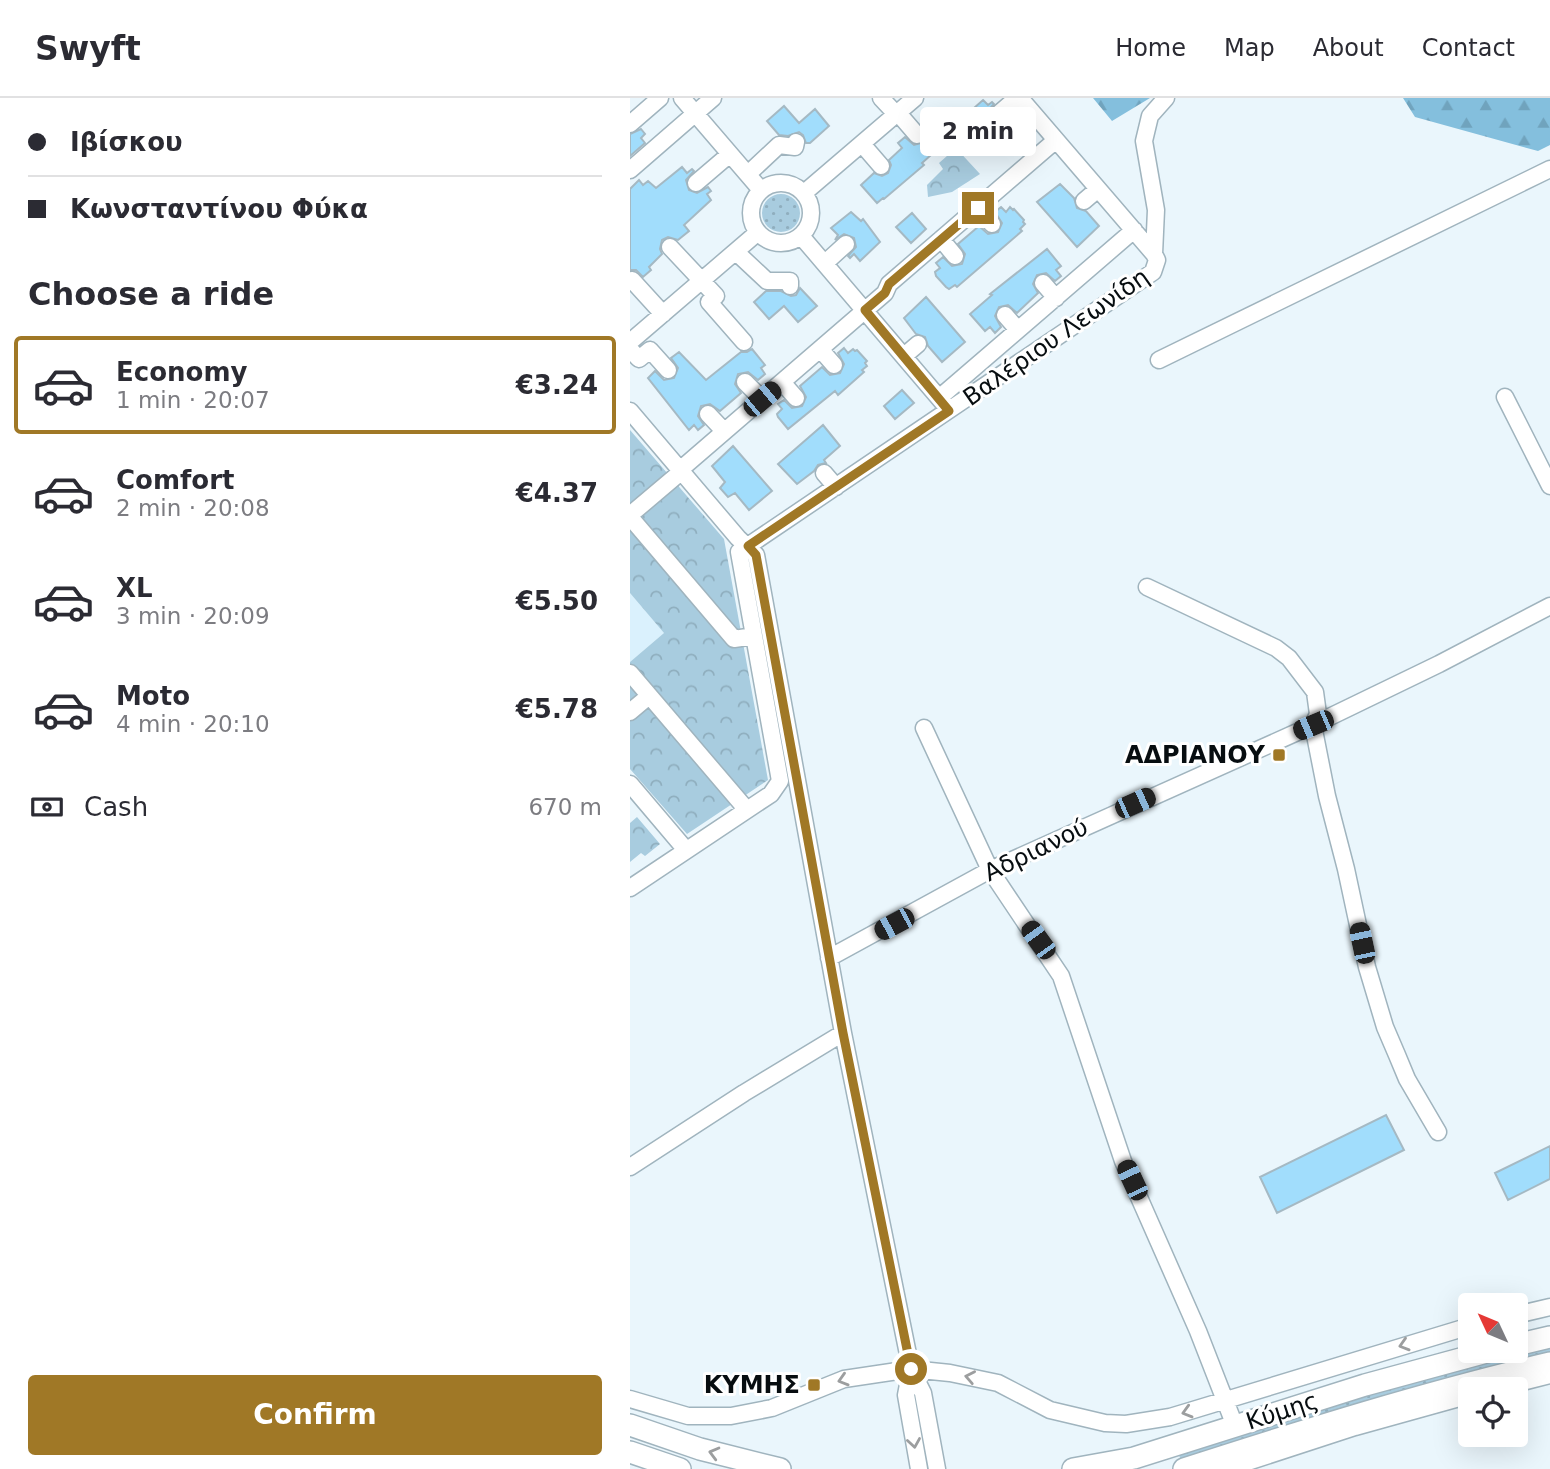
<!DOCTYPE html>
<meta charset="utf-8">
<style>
body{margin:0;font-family:"DejaVu Sans",sans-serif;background:#f7f7f7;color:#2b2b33;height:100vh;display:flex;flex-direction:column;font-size:26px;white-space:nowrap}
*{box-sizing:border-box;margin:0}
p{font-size:23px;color:#7c7c81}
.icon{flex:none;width:38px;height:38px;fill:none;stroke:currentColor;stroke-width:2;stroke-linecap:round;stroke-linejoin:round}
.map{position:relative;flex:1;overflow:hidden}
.drawer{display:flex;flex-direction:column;background:#fff;width:630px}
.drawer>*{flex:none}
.guide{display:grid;align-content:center;height:154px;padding:0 28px;background:#fff}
.needle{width:46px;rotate:314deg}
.controls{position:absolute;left:828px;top:1195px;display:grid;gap:14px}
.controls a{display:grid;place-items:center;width:70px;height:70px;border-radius:7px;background:#fff;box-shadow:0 7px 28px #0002;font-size:35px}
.end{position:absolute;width:32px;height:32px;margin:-16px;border:9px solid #a07826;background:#fff;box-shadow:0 0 0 4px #fff}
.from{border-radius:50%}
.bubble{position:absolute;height:49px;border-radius:7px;background:#fff;box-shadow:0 7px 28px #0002;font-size:23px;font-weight:800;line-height:49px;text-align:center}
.car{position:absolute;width:21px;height:42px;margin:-21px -10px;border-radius:9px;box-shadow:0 0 5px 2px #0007;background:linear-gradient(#222 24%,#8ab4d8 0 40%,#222 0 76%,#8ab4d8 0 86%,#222 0)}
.guide b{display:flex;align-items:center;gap:24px;height:66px;font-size:26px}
.guide b+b{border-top:2px solid #e1e1e2}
.guide i{width:18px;height:18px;background:#2b2b33}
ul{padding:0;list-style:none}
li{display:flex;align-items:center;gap:21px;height:98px;margin:0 14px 10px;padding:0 14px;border:4px solid transparent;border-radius:7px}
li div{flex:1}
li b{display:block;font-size:26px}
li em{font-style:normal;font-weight:800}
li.current{border-color:#a07826}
li>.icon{width:63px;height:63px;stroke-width:1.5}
h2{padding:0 28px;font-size:32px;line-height:84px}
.pay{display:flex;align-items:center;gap:18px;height:77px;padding:0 28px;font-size:26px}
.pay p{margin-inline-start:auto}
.cta{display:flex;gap:14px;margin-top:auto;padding:14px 28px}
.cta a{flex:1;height:80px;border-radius:7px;background:#a07826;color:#fff;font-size:28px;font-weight:800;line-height:80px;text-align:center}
header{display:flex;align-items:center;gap:42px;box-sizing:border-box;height:98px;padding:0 35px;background:#fff;border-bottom:2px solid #e1e1e2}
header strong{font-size:33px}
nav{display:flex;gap:38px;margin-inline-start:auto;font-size:24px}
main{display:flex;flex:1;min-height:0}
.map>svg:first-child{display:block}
.built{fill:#daf1fd}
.grass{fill:url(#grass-dots)}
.forest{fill:url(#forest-firs)}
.park{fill:url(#park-crowns)}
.building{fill:#a1ddfc;stroke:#a5b9c3;stroke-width:2}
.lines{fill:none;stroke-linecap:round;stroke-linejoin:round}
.minor-casing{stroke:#a0b4be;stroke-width:19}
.major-casing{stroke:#a0b4be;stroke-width:24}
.minor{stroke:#fff;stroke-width:16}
.major{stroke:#fff;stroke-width:21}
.oneway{stroke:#9c9e9f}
.route{stroke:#a07826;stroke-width:9}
.poi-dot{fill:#a07826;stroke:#fff;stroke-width:2.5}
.labels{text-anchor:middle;stroke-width:6;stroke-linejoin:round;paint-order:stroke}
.street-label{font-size:24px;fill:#070d10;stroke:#fff}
.poi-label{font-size:24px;font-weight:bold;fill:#070d10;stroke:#fff;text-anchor:end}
</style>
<header>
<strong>Swyft</strong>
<nav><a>Home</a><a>Map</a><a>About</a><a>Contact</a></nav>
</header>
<main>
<section class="drawer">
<div class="guide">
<b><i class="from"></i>Ιβίσκου</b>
<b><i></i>Κωνσταντίνου Φύκα</b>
</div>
<h2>Choose a ride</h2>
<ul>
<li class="current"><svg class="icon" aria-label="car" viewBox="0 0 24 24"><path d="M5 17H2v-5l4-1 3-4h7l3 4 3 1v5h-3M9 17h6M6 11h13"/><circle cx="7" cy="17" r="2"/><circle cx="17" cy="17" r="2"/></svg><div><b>Economy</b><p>1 min · 20:07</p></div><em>€3.24</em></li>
<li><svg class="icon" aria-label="car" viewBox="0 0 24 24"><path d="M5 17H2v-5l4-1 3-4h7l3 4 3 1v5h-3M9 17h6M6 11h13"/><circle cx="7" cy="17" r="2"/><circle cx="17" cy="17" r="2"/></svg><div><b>Comfort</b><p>2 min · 20:08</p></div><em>€4.37</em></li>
<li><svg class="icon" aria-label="car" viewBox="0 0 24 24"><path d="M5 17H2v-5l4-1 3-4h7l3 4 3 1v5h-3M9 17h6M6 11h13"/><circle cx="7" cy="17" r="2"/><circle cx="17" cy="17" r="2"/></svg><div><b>XL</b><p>3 min · 20:09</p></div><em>€5.50</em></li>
<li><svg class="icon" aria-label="car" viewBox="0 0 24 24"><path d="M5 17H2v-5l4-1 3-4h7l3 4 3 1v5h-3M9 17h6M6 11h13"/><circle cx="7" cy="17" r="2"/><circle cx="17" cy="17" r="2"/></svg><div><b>Moto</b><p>4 min · 20:10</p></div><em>€5.78</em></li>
</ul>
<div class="pay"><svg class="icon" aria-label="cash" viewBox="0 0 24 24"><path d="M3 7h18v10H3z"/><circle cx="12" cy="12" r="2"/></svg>Cash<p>670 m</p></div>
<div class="cta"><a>Confirm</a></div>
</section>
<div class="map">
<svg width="920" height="1371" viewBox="0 0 920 1371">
<defs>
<pattern id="grass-dots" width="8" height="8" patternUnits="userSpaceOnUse" patternTransform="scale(1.75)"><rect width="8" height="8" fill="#a8ccdf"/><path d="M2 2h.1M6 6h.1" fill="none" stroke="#8faebe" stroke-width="1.8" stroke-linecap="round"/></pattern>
<pattern id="forest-firs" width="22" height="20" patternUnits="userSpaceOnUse" patternTransform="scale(1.75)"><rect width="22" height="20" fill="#84bfdd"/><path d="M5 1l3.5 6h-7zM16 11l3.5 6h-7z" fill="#70a3bd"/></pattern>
<pattern id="park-crowns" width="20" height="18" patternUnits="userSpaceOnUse" patternTransform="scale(1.75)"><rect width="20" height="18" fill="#a8ccdf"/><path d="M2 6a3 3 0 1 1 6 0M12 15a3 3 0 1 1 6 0" fill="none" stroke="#8faebe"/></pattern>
</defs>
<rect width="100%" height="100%" fill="#eaf6fc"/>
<path class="built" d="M0 495 34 535 0 564Z"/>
<path class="grass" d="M132 115a19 19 0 1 1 38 0a19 19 0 1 1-38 0Z
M920 1247V1257L551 1363 548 1354 830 1268Z"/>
<path class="forest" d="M463 0H520L482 23Z
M773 0H920V47L908 53 785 19Z"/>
<path class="park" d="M326 50 350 76 322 94 298 99 297 87 313 71 309 65Z
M0 332 94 441 138 682 57 736 0 671V564L34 535 0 495Z
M7 719 30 746 15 758 11 755 0 764V725Z"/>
<path class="building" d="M353 2 358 7 362 4 364 6 356 15 359 25 367 28 378 22 380 25 376 29 381 34 367 46 366 44 359 49 335 20V18Z
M154 8 169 25 185 11 199 28 180 45H176L173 37 169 34 158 38 149 37 137 23Z
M298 19 302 24 304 22 320 40 292 65 294 67 254 101 253 100 247 105 231 87 244 75 252 78 258 75 261 67 259 62 272 50 268 45 275 39 284 47 294 44 297 36 291 25Z
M11 31 15 36 11 40 15 45 0 58V36Z
M52 69 57 75 62 71 64 73 56 82 59 92 67 95 78 89 81 93 77 96 81 102 54 127 59 133 48 142 38 139 32 142 30 151 32 156 19 169 21 172 13 179 6 172H0V91L9 82 13 87 18 83 26 90Z
M430 86 444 100 447 110 456 113 469 128 447 149 407 104Z
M371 109 376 114 380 109 383 112 384 111 394 122 393 124 395 126 390 131 392 133 327 189 325 187 319 191 316 189 306 178 305 174 310 170 306 165 313 159 322 168 332 166 335 156 328 146 349 128 358 136 368 134 372 125 365 114Z
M221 114 231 123 233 121 250 144 230 163 224 156 220 160 218 158 226 149 224 140 214 136 205 142 208 137 201 130Z
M282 115 296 131 281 145 266 129Z
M417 151 431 168 426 172 431 178 425 183 416 175 407 177 403 186 408 195 387 215 378 207 369 209 365 218 371 229 365 235 360 229 355 233 340 216 362 197 360 196Z
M170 190 187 208 168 224 154 208 139 221 124 204 136 193H151L161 198 166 197Z
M296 199 335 244 312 264 298 248 295 239 286 236 274 220Z
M214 250 218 255 223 251 225 253 227 252 237 263 235 265 237 268 232 272 234 274 208 297 205 293 158 331 148 319 147 316 152 311 148 306 154 302 162 310 172 308 176 299 170 288 192 269 200 277 210 275 214 266 208 255Z
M122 251 135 267 131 270 135 276 128 282 118 274 108 276 105 286 111 295 90 313 80 306 71 308 68 318 74 327 68 332 64 327 59 332 18 280 25 273 34 282 44 280 48 270 41 260 49 254 76 282 111 254H117Z
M272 292 284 305 265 321 254 308Z
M193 327 210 348 194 362 196 365 188 367 184 373 167 386 148 366Z
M103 348 142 393 119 412 105 395 98 399 90 390 95 384 82 368Z
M756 1017 774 1052 647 1115 630 1079Z
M920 1048V1081L878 1102 865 1075Z"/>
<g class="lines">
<g class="minor-casing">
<path id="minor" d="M52 0 131 92
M251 0 266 16
M268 15 287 37
M366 18 387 0
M0 26 30 0
M232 46 251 68
M0 72 83 0
M118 76 149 47 165 49 166 44
M121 115a30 30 0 1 1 60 0a30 30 0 1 1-60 0Z
M66 85 100 56
M174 95 285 0
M454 103 468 91
M348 110 362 126
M171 138 315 307
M311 141 325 158
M40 149 86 198 79 204 114 244
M106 154 137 183H160V188
M524 156 526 112 514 43 520 18 536 0
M195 165 216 146
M2 182 33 216
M413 185 426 200
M375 217 388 232
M0 244 127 135
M0 251 9 261 20 252 38 272
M190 251 204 267
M274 258 288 246
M529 262 920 71
M115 284 132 301
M152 284 166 300
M875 299 920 388
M309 300 504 132
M0 313 108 440 126 457 213 935 281 1271 293 1295 307 1371
M78 316 94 333
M51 371 255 195 259 186 426 42
M194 375 206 389
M0 417 52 373
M0 419 104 541 124 538
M517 489 646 550 659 560 685 594 688 616 683 627 697 698 716 771 737 869 755 929 767 957 777 981 808 1034
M0 575 117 712
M0 614 19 598
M294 630 360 772 431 878 493 1063 568 1233 605 1328
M0 686 56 752
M0 790 141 696 150 683 109 454 523 174 527 162 524 156 390 0
M199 860 360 772 683 627 809 566 920 508
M0 1069 114 995 213 935
M886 1217 920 1209
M281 1271 276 1297 289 1371
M861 1292 920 1277
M0 1301 58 1318H101L142 1310 214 1281 281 1271 320 1275 368 1285 420 1312 475 1325 496 1326 540 1319 840 1228
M596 1371 725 1329 840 1297"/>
</g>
<g class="major-casing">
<path id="major" d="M886 1247 920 1239
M0 1327 70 1351 150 1371
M0 1354 50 1371
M443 1371 504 1360 735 1287 860 1253
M554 1371C675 1332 796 1294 920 1265"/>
</g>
<use href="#minor" class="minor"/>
<use href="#major" class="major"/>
</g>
<defs><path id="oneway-chevron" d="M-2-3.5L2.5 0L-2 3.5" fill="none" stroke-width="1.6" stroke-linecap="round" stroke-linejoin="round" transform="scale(1.75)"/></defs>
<g class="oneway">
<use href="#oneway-chevron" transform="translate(774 1247) rotate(163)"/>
<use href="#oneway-chevron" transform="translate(340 1279) rotate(-169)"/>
<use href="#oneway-chevron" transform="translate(213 1282) rotate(163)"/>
<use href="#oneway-chevron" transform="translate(557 1314) rotate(164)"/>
<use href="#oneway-chevron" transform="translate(284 1345) rotate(81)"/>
<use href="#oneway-chevron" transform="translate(84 1355) rotate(-165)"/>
</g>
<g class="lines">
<path class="route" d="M281 1271 213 935 126 457 118 448 319 313 235 212 255 195 259 186 348 110"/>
</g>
<g class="poi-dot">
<rect x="642" y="650" width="14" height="14" rx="3.5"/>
<rect x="177" y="1280" width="14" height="14" rx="3.5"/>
</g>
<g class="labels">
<g class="street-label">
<text transform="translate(426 239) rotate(-35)" y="8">Βαλέριου Λεωνίδη</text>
<text transform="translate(406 752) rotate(-26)" y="8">Αδριανού</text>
<text transform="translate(652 1313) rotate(-18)" y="8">Κύμης</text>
</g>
<g class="poi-label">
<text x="635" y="665">ΑΔΡΙΑΝΟΥ</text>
<text x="170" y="1295">ΚΥΜΗΣ</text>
</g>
</g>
</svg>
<div class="controls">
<a><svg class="needle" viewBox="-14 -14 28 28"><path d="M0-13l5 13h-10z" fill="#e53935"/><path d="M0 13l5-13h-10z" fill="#7c7c81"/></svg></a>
<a><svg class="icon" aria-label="locate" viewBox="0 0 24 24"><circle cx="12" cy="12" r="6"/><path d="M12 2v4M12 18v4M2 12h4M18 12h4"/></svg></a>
</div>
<i class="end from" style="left:281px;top:1271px"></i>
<i class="end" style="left:348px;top:110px"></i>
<div class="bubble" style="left:290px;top:9px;width:116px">2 min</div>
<i class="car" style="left:132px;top:301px;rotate:50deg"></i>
<i class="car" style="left:683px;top:627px;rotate:247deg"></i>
<i class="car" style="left:505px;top:705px;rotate:66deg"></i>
<i class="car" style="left:264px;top:826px;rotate:242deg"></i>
<i class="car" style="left:408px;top:842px;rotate:324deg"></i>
<i class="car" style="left:732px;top:845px;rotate:348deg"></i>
<i class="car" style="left:502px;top:1082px;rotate:335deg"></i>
</div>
</main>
